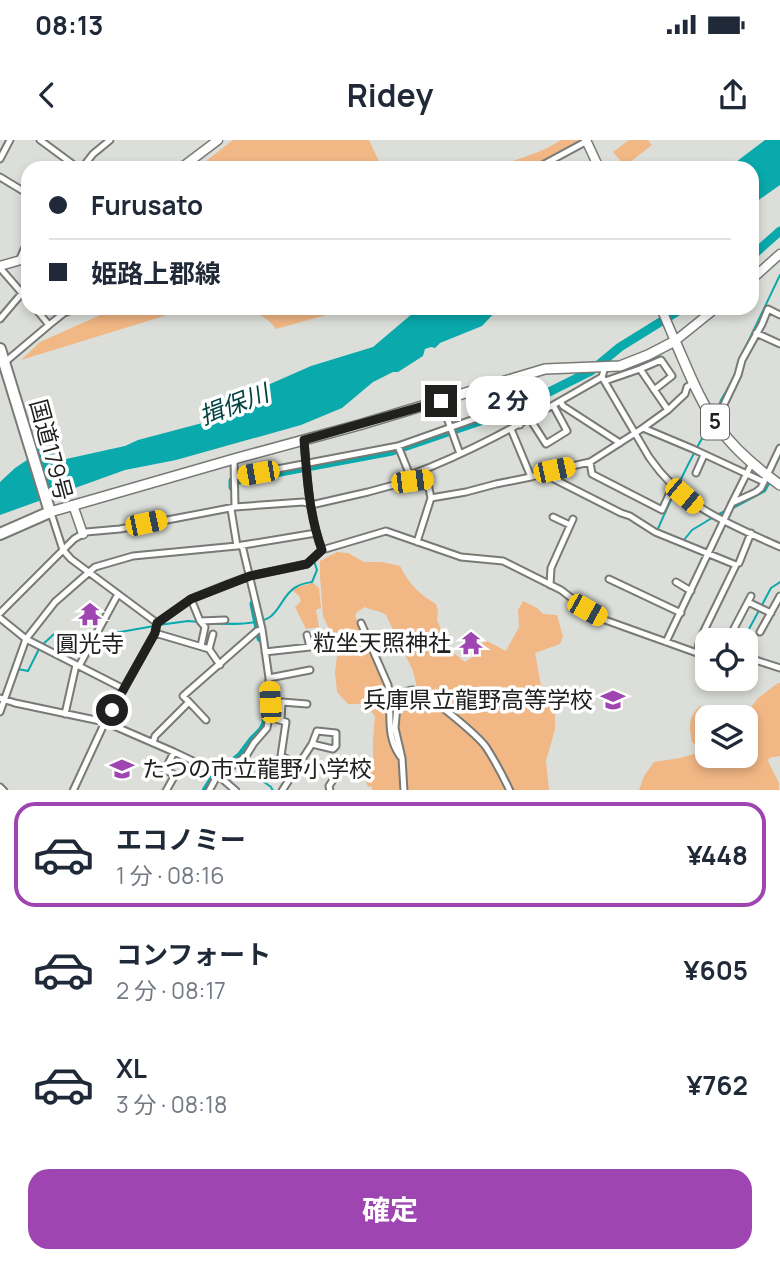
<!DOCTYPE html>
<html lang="ja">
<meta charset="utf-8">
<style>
body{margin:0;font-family:Manrope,"Noto Sans JP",sans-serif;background:#f6f6f7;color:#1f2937;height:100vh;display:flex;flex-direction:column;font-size:26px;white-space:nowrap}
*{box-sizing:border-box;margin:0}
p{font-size:23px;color:#747a83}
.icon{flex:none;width:38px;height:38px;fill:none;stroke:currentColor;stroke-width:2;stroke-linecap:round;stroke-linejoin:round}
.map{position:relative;height:650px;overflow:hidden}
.panel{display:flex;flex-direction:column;background:#fff;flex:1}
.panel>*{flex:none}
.guide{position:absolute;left:21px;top:21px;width:738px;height:154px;border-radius:21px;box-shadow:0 4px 10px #0003;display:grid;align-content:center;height:154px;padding:0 28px;background:#fff}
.buttons{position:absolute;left:695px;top:488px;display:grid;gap:14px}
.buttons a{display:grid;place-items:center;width:63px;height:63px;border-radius:14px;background:#fff;box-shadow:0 4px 10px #0003;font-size:35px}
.end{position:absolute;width:32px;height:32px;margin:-16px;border:9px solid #20211f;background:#fff;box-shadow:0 0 0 4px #fff}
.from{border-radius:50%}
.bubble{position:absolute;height:49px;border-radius:21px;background:#fff;box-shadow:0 4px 10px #0003;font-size:23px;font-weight:700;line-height:49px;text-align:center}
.car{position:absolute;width:21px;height:42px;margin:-21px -10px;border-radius:9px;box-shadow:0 0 5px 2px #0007;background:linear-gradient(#f5c518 24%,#345 0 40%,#f5c518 0 76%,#345 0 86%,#f5c518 0)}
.guide b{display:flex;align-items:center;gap:24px;height:66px;font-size:26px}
.guide b+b{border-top:2px solid #e0e1e3}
.guide i{width:18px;height:18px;background:#1f2937}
ul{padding:12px 0 0;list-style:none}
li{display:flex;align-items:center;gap:21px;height:105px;margin:0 14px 10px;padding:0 14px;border:4px solid transparent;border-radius:21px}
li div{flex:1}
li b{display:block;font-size:26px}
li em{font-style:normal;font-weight:700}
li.selected{border-color:#9e45b1}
li>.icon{width:63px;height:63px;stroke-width:1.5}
.button{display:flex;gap:14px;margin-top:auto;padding:14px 28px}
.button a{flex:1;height:80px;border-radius:21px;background:#9e45b1;color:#fff;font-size:28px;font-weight:700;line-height:80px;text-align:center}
.status{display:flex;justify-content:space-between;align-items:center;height:49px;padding:0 35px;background:#fff;direction:ltr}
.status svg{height:19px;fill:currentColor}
header{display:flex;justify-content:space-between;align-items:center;height:91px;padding:0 28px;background:#fff;font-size:32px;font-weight:700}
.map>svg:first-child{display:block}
.green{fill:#f1b785;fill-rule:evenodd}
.water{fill:#09a9ac}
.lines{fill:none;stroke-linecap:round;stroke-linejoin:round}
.stream{stroke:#09a9ac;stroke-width:2}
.river{stroke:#09a9ac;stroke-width:9}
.street-casing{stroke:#777a75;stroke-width:9}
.secondary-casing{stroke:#777a75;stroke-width:11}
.primary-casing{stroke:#777a75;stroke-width:12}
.highway-casing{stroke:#777a75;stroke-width:14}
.street{stroke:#fff;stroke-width:5}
.secondary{stroke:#fff;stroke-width:8}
.primary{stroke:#fff;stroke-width:9}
.highway{stroke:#fff;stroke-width:10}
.route{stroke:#20211f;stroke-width:9}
.labels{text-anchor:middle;stroke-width:7;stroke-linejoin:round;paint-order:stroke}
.shield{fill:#fff;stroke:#636462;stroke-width:2}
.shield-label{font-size:21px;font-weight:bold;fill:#20211f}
.street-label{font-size:23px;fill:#20211f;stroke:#fff}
.poi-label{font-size:23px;fill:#20211f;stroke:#fff;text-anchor:end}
.water-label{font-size:24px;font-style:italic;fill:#044243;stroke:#fff}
</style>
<div class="status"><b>08:13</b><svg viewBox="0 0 49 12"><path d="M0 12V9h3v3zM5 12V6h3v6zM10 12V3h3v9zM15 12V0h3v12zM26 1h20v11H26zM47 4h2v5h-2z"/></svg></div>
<header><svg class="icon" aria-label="back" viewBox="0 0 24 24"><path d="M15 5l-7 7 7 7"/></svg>Ridey<svg class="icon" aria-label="share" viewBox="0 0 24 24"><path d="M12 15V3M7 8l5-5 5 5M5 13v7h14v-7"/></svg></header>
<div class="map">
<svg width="780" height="651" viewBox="0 0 780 651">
<rect width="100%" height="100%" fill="#dcdfd9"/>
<path class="green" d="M233 0H369L382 28H197Z
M561 0H580L578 4 533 28H491C514 20 540 14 561 0Z
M629 0H648L652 5 625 26 613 12Z
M116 168H190L21 220 40 202Z
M251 168H351L276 189 270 182Z
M337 412 348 413 364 422H382L400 426C408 443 420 455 436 464L438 471 437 480 442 492 443 500 455 514 465 522 472 517 485 500 506 511 519 487 518 470 523 461 537 468 543 474 557 475 563 497 560 504 535 513 542 551 555 557V589L546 621 549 650 373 651 371 646 368 647 362 629 373 623V600L375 576 364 564H348L337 552 335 532 338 508 323 476 320 436V421ZM365 467C372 471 380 470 386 475L413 531 417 548H413L406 555 394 558 389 551 355 476 357 472Z
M313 443 319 448 321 468 316 470 319 487 306 489 295 467 301 461 299 456 293 451 297 447Z
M778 543H780V616L769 618 768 621 779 643V650H639L644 636 654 622 680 618 707 610V616H746V578H707V607L699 608 692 602C689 587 688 577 700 566 716 574 729 576 746 574L758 558Z"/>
<path class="water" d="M765 0H780V45L753 64 752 28H720L721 25 736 22Z
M419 168H499L482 186 440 203 435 208 431 207 425 209 423 216 398 232H393L373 242 342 268 301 285 176 320 125 330 0 375V342L15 328 36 314 35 310 51 305 49 309H58L54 314 48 316V323L125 306 138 300 240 273 229 268 230 265 219 262C229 261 243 262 249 253L247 252 249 250 261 248 311 226 373 207Z"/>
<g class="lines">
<path class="stream" d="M779 92 780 93
M715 277 721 260 735 236 738 223 780 135
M771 333 780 316
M733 368 765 351 770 342
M717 375 727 370
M659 391H657C673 354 690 319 710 284
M664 393 684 400 692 390 712 378
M589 474 606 483 688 513
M208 483C224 484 257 486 270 477 281 469 284 453 296 447 300 444 307 443 312 442L317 430 314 421 315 419
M159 485 188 481 199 482
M98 496 154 486
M741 500 749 489 771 448 780 442
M18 529 28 531 40 507 54 494 65 499 80 493 92 494
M7 559 15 538
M241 616 257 637 271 647 273 651"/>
<path class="river" d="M752 116 780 91
M233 347V341L392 311 515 269 591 231 620 207 683 168
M254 464 261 498
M206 651 215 637 241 616 253 600 262 591 266 584 267 564"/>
<g class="street-casing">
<path id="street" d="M40 0 78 28
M0 19 10 0
M82 28 93 14 110 0
M537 28 587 1
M0 37 28 54
M19 121 28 100
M0 128 28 160
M35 168 49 185 64 173
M63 168 64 173 76 168
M0 179 28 146
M756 193 780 204
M4 223 49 185
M640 229 661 220 672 236 654 250
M602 237 649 317C683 367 727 383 780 407
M605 241 640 229 668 270
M501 243 520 285
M441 261 460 314
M560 261 563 266 620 303
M530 279 546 304 567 291 553 265
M714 281 718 277 738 235 742 220 762 184 768 169 780 175
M643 288 693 309 764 342
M511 289 531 337
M304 300C307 337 309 375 322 410
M398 306 411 338
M234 319 235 367
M590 322 592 334 662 370 673 346
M549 331 550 337 621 373 630 376 655 392 736 425 700 499 697 513
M696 333 704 315
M410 335C478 310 539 273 602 237L605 227
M235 337 398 306 511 266 543 251
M431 358 466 352 496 344 531 337 554 330 590 322 643 288 668 270 685 254 687 247 694 243
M732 363 752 323
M311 365 368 352 412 340 427 339 431 358 417 402
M231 369 237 406
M51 373 63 410 71 419 157 483
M553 377 570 385
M739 423 751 393
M609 439 681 473
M676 442 691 451
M550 445 551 428 573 379
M191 459 200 481 225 480
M748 462 771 473
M0 473 74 399 86 392 120 389 235 367 303 362 311 364
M0 478 26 499 124 549
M200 481 205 487 201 506
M361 483 388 545C393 569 384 594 400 616
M760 492 780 456
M155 493 209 509 220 525
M728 500 751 456
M666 502 732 363 756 352 761 348 780 308
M209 509 213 494
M265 512 310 507 307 495
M746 517 780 528
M79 526 118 454
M269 538 310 530
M0 558 15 563 105 582 174 612 212 630 236 651
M189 562 206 580
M0 572 26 499 55 462 95 427 133 416 237 406 316 393
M65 574 76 525
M269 577 286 582 281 616 299 624 282 651
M281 580 282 562 307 564
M153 603 155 596 189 562 183 556 257 491 262 489
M299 624 312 604 317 591 336 593V606L333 609 312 604
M0 647 4 651
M73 651 105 582 155 493 157 483 191 459 228 444 250 436 307 424 322 410 386 391 461 417 503 421 561 450 587 470 605 480 697 513 707 515
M166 651 175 635 165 630 174 612
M209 651 216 638 246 616 254 603 267 588 269 577V538L262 489 242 405
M330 651 329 646 343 625
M404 651 402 618 395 588 398 555C403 553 407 550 413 550 426 551 478 596 486 607 495 621 503 636 510 651"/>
</g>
<g class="secondary-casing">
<path id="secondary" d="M586 0 599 28
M181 28 218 0
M0 126 28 118
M752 139 780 114
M661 168 675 201 716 168
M73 365 83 394"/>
</g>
<g class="primary-casing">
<path id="primary" d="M50 372 234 319 359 285 545 229 620 226 648 215 675 201C688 230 700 263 720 289 736 311 758 329 780 345"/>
</g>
<g class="highway-casing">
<path id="highway" d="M0 209 50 372 0 394"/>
</g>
<use href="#street" class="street"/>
<use href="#secondary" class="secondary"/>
<use href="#primary" class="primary"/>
<use href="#highway" class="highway"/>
</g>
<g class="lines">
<path class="route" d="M112 570 155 493 157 483 191 459 250 436 307 424 322 410C309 375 307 337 304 300L441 261"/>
</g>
<defs>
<g id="temple-bare" transform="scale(1.89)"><path d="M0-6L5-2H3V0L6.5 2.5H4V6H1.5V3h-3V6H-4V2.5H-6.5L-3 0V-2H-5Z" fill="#9e45b1" stroke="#fff" stroke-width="2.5" paint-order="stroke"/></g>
<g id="school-bare" transform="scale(1.89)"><path d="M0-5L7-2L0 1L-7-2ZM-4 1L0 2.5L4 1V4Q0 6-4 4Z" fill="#9e45b1" stroke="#fff" stroke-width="2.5" paint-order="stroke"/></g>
</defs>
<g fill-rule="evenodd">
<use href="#temple-bare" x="90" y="474"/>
<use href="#temple-bare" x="471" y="503"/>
<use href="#school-bare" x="613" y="560"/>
<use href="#school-bare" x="122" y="629"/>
</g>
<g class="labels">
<rect class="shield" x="701" y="264.5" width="28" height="35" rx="5"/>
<g class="shield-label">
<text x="715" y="289">5</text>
</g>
<g class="street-label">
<text transform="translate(51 310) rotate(75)" y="8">国道179号</text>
</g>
<g class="poi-label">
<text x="451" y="511">粒坐天照神社</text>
<text x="90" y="512" text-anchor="middle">圓光寺</text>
<text x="593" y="568">兵庫県立龍野高等学校</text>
<text x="142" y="637" text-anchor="start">たつの市立龍野小学校</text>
</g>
<g class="water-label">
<text transform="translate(234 265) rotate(-21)" y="8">揖保川</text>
</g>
</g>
</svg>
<div class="buttons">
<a><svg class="icon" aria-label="locate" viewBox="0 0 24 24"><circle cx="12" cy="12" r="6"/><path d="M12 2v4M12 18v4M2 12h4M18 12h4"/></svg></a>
<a><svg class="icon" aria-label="layers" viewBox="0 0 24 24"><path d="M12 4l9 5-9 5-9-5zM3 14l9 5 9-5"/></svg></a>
</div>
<i class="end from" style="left:112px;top:570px"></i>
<i class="end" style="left:441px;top:261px"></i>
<div class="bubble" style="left:466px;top:236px;width:84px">2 分</div>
<i class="car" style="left:554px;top:330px;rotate:78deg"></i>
<i class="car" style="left:258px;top:333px;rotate:260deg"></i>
<i class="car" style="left:412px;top:341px;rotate:83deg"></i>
<i class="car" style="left:684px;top:356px;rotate:130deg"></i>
<i class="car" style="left:146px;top:383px;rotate:78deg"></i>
<i class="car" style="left:587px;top:470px;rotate:119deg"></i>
<i class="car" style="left:270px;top:562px;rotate:357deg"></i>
<div class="guide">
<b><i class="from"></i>Furusato</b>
<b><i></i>姫路上郡線</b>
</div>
</div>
<section class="panel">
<ul>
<li class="selected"><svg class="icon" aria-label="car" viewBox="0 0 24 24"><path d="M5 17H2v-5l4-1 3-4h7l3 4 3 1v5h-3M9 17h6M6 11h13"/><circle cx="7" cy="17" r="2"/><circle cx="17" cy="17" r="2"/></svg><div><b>エコノミー</b><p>1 分 · 08:16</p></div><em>¥448</em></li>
<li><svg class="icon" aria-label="car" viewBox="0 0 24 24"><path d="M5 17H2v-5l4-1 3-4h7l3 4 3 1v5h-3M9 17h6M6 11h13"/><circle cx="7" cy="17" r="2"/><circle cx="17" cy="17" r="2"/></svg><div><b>コンフォート</b><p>2 分 · 08:17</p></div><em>¥605</em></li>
<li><svg class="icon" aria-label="car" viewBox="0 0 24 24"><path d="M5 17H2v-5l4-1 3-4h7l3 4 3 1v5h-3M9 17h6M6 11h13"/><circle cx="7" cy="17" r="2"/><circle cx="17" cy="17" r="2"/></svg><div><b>XL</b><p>3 分 · 08:18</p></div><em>¥762</em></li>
</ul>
<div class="button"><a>確定</a></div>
</section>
